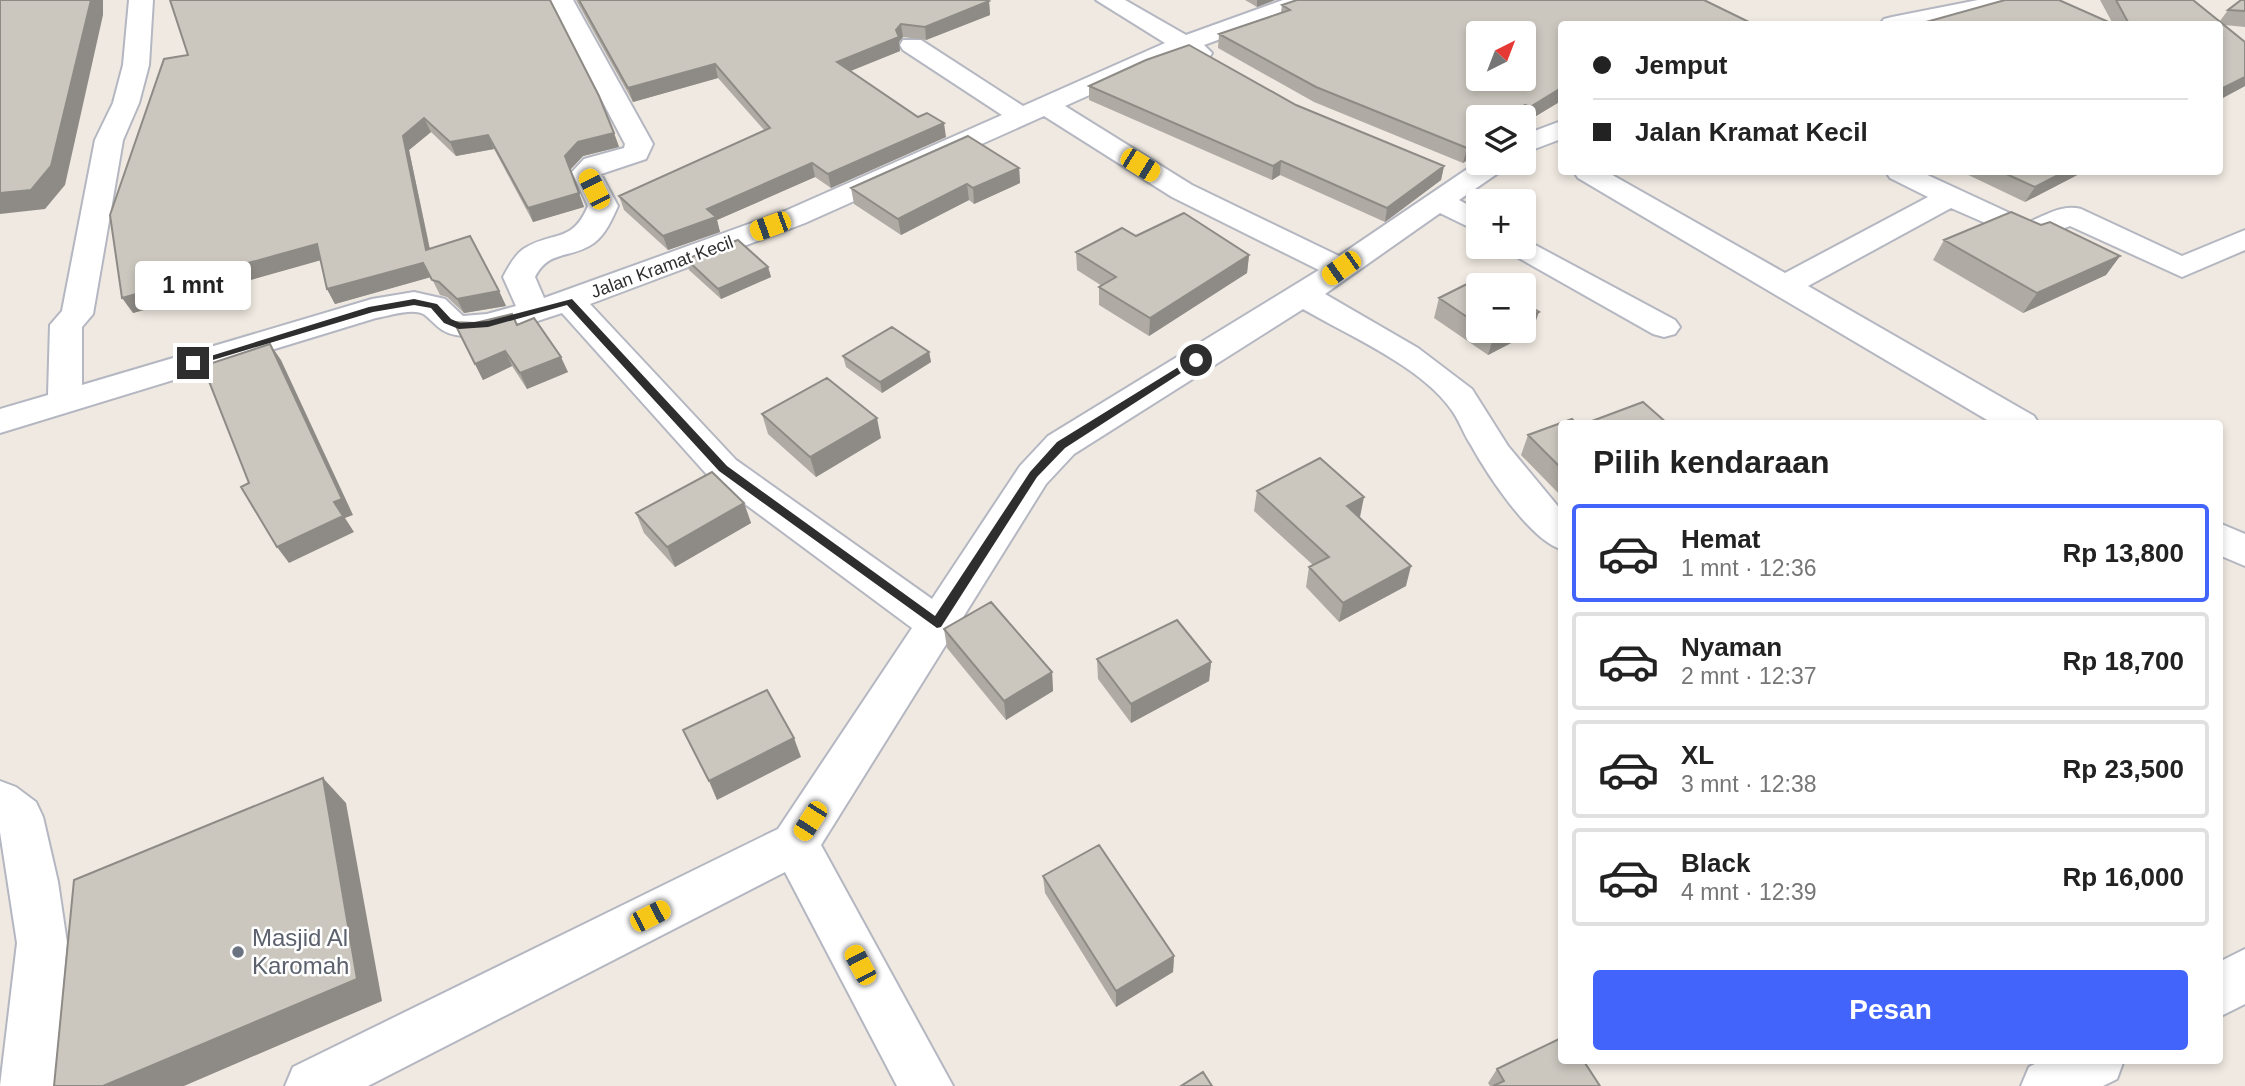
<!DOCTYPE html>
<html lang="id">
<meta charset="utf-8">
<style>
body{margin:0;font-family:Arial,sans-serif;background:#f6f6f6;color:#222;height:100vh;display:flex;flex-direction:column;font-size:26px;white-space:nowrap}
*{box-sizing:border-box;margin:0}
p{font-size:23px;color:#767676}
.icon{flex:none;width:38px;height:38px;fill:none;stroke:currentColor;stroke-width:2;stroke-linecap:round;stroke-linejoin:round}
.map{position:relative;flex:1;overflow:hidden}
.sheet{position:absolute;left:1558px;top:420px;width:665px;height:644px;display:flex;flex-direction:column;background:#fff;border-radius:7px;box-shadow:0 4px 10px #0003}
.sheet>*{flex:none}
.banner{position:absolute;left:1558px;top:21px;width:665px;height:154px;border-radius:7px;box-shadow:0 4px 10px #0003;display:grid;align-content:center;height:154px;padding:0 35px;background:#fff}
.needle{width:46px;rotate:42deg}
.fabs{position:absolute;left:1466px;top:21px;display:grid;gap:14px}
.fabs a{display:grid;place-items:center;width:70px;height:70px;border-radius:7px;background:#fff;box-shadow:0 4px 10px #0003;font-size:35px}
.end{position:absolute;width:32px;height:32px;margin:-16px;border:9px solid #2e2e2e;background:#fff;box-shadow:0 0 0 4px #fff}
.from{border-radius:50%}
.bubble{position:absolute;height:49px;border-radius:7px;background:#fff;box-shadow:0 4px 10px #0003;font-size:23px;font-weight:700;line-height:49px;text-align:center}
.car{position:absolute;width:21px;height:42px;margin:-21px -10px;border-radius:9px;box-shadow:0 0 5px 2px #0007;background:linear-gradient(#f5c518 24%,#345 0 40%,#f5c518 0 76%,#345 0 86%,#f5c518 0)}
.banner b{display:flex;align-items:center;gap:24px;height:66px;font-size:26px}
.banner b+b{border-top:2px solid #e0e0e0}
.banner i{width:18px;height:18px;background:#222}
ul{padding:0;list-style:none}
li{display:flex;align-items:center;gap:21px;height:98px;margin:0 14px 10px;padding:0 21px;border:4px solid #e0e0e0;border-radius:7px}
li div{flex:1}
li b{display:block;font-size:26px}
li em{font-style:normal;font-weight:700}
li.on{border-color:#4264fb}
li>.icon{width:63px;height:63px;stroke-width:1.5}
h2{padding:0 35px;font-size:32px;line-height:84px}
.action{display:flex;gap:14px;margin-top:auto;padding:14px 35px}
.action a{flex:1;height:80px;border-radius:7px;background:#4264fb;color:#fff;font-size:28px;font-weight:700;line-height:80px;text-align:center}
.map>svg:first-child{display:block}
.lines{fill:none;stroke-linecap:round;stroke-linejoin:round}
.minor-casing{stroke:#b4b7c1;stroke-width:4}
.minor{fill:#fff;fill-rule:evenodd}
.wall{fill:#afaba4}
.shaded-wall{fill:#8e8b86}
.building{fill:#cbc7bf;stroke:#8e8b86;stroke-width:2;fill-rule:evenodd}
.route{fill:#2e2e2e}
.worship-dot{fill:#6b7280;stroke:#fff;stroke-width:2.5}
.labels{text-anchor:middle;stroke-width:5;stroke-linejoin:round;paint-order:stroke}
.far-street-label{font-size:18px;fill:#2e2e2e;stroke:#fff}
.near-worship-label{font-size:24px;fill:#5b616d;stroke:#fff;text-anchor:start}
</style>
<div class="map">
<svg width="2245" height="1086" viewBox="0 0 2245 1086">
<rect width="100%" height="100%" fill="#efe9e1"/>
<g class="lines">
<g class="minor-casing">
<path id="minor" d="M129 0H153L149 65 139 103 123 140 93 314 82 327V385L372 299 414 292 445 299 463 316 487 314 516 306 503 277C508 268 514 256 522 250 551 230 572 245 588 206L572 172 584 159 624 148 625 144 549 0H573L653 144 646 159 601 174 618 206C612 219 606 234 594 243 572 259 549 249 535 277L544 298 785 211 1002 115 903 50 900 45 903 40H921L1023 106 1165 43 1096 0H1125L1186 35 1283 0H1317L1313 5 1204 45 1212 53 1209 58 1200 60 1183 53 1065 106 1192 185 1339 256 1479 161 1508 163 1504 169 1459 200 1479 211V232L1440 213 1325 294 1418 348 1472 389 1508 446 1561 510V549C1530 540 1487 474 1471 445 1464 435 1460 422 1453 412 1423 367 1349 336 1303 309L1074 454 1046 484 821 845 953 1086H897L785 872 368 1086H285L293 1067 778 829 912 628 710 478 562 313C531 322 490 342 456 335 440 332 436 324 425 315 414 307 389 316 376 318L0 433V409L48 395 50 325 62 311 95 140 113 103 123 65ZM1044 116 1172 197 1319 270 1048 436 1020 466 932 599 736 460 590 304 805 223Z
M1978 0H2025L2021 5 2013 7 1925 24H1880L1884 19 1892 17Z
M1561 121V139L1524 153V135Z
M1574 172H1607L1785 273 1928 197 1890 178 1886 172H1921L2029 222C2046 215 2063 204 2081 209L2182 256 2245 230V250L2182 277 2070 226 2029 242 1951 208 1808 286 2034 416 2039 424H1994L1578 178Z
M1524 239 1675 320 1680 327 1675 334 1664 337 1653 334 1510 253 1506 247H1524Z
M2219 523 2245 534V566L2219 555Z
M0 781 16 787 36 802 43 817 58 882 67 943 54 1086H0L17 943 0 832Z
M2245 949V1004L2219 1017V962Z
M2042 1060H2124L2117 1079 2103 1086H2021L2029 1067Z"/>
</g>
<use href="#minor" class="minor"/>
</g>
<path class="wall" d="M576 0H987L989 1 990 15 926 40 903 37 899 42 900 51 851 71 946 137 831 188 815 177 717 220 720 232 668 250 624 210 619 196 764 130 718 78 633 102Z
M1245 0H1275L1257 7Z
M2100 0H2193L2220 21 2228 10 2245 0V27L2224 25 2245 42V86L2219 100V24H2113Z
M1282 5 1561 24V101L1526 122 1524 121V117H1479V152L1463 163 1314 102 1218 48 1219 34 1281 12Z
M188 55 614 133 619 147 583 156 570 170 584 207 533 222 494 149 456 156 431 132 409 150 430 249 499 291 506 306 464 313 447 297 440 295 431 277 335 304 327 289 320 260 133 313Z
M1089 86 1296 105 1444 166 1441 180 1385 222 1280 175 1272 180 1089 100Z
M1019 168 1020 183 974 204 969 200 901 235 854 204 851 188Z
M1962 172H2083L2025 202Z
M2041 225 2120 256 2106 275 2023 313 1933 260 1944 240Z
M1136 236 1249 255 1247 273 1149 336 1099 305V287L1102 286 1077 270 1076 252Z
M686 259 768 267 771 277 721 299 689 270Z
M1479 285V331L1532 332 1488 355 1434 318 1439 298Z
M454 322 517 325 568 372 527 389 512 366 483 380Z
M929 352 931 362 882 393 846 367 843 356Z
M762 414 881 438 816 477 768 434Z
M1561 424V496L1521 455 1528 435Z
M1257 491 1360 517 1406 586 1339 622 1306 587 1309 567 1313 565 1254 511Z
M744 503 751 523 675 567 644 533 636 513Z
M944 629 1052 672 1053 691 1006 720 947 648Z
M1097 659 1211 662 1209 681 1131 723 1098 679Z
M1043 876 1174 956 1173 972 1116 1007 1045 893Z
M1497 1069 1600 1086H1490L1488 1083Z"/>
<path class="shaded-wall" d="M91 0H103V15L65 185 45 209 0 214V193Z
M1257 0H1275L1257 7Z
M989 1 990 15 926 40 925 27Z
M901 24 903 37 899 42 900 51 840 75 837 62 896 30Z
M715 64 718 78 633 102 628 88Z
M2245 77V86L2219 100V90Z
M1561 88V101L1526 122 1530 107Z
M1525 105 1522 117H1508Z
M424 118 431 132 409 150 433 265 426 250 403 136Z
M944 123 946 137 831 188 828 174Z
M614 133 619 147 583 156 570 170 565 156 578 142Z
M488 135 494 149 456 156 450 142Z
M1479 139V152L1463 163 1467 148Z
M1281 161 1280 175 1272 180 1273 166Z
M812 163 815 177 717 220 720 232 668 250 663 236 707 209Z
M1444 166 1441 180 1385 222 1387 208Z
M1019 168 1020 183 974 204 973 188Z
M2064 172H2083L2025 202 2035 187Z
M967 184 969 200 901 235 898 219Z
M579 193 584 207 533 222 528 208Z
M317 244 325 259 133 313 122 298Z
M1249 255 1247 273 1149 336 1150 318Z
M2120 256 2106 275 2023 313 2037 293Z
M423 263 431 277 335 304 327 289Z
M768 267 771 277 721 299 718 289Z
M499 291 506 306 464 313 457 299Z
M1539 312 1532 332 1488 355 1494 335 1503 331H1524V319Z
M270 344 281 360 353 515 345 518 354 532 289 563 277 547 334 502Z
M505 351 512 366 483 380 475 364Z
M929 352 931 362 882 393 880 382Z
M561 357 568 372 527 389 520 373Z
M877 418 881 438 816 477 810 457Z
M1364 497 1360 517 1343 526 1347 506Z
M744 503 751 523 675 567 667 547Z
M1411 566 1406 586 1339 622 1343 603Z
M1211 662 1209 681 1131 723V704Z
M1052 672 1053 691 1006 720 1004 701Z
M794 738 801 757 717 800 709 781Z
M323 778 346 803 382 1001 184 1086H103Z
M1174 956 1173 972 1116 1007V991Z"/>
<path class="building" d="M0 0H91L51 166 31 190 0 193Z
M170 0H550L599 96 614 133 578 142 565 156 579 193 528 208 488 135 450 142 424 118 403 136 426 250 470 236 499 291 457 299 439 282 432 280 423 263 327 289 317 244 122 298 110 215 164 59 188 55Z
M579 0H987L989 1 925 27 901 24 896 30 899 37 837 62 918 117 927 113 944 123 828 174 812 163 707 209 716 217 663 236 619 196 770 128 715 64 628 88Z
M1297 0H1704L1753 24H1561V88L1530 107 1525 105 1508 117H1479V139L1467 148 1316 87 1219 34 1290 10 1282 5ZM1479 33H1524V79H1479Z
M2005 0H2059L2113 24H1919Z
M2116 0H2193L2245 42V77L2219 90V24H2129Z
M2241 0H2245V11L2228 10Z
M1189 45 1296 105 1444 166 1387 208 1281 161 1273 166 1089 86 1146 60Z
M968 136 1019 168 973 188 967 184 898 219 851 188Z
M2002 172H2064L2035 187Z
M2011 212 2041 225 2050 222 2120 256 2037 293 1944 240Z
M1184 213 1249 255 1150 318 1099 287 1116 277 1076 252 1122 228 1136 236Z
M738 240 768 267 718 289 686 259Z
M1483 276 1498 285H1479V325L1439 298Z
M1524 303 1539 312 1524 319Z
M512 314 517 325 534 318 561 357 520 373 505 351 475 364 454 322 475 323Z
M892 327 929 352 880 382 843 356Z
M1488 331H1503L1494 335Z
M270 344 342 499 334 502 343 516 277 547 241 487 249 483 203 366Z
M827 378 877 418 810 457 762 414Z
M1643 402 1668 424H1584Z
M1572 419 1577 424H1561V468L1528 435Z
M1320 458 1364 497 1347 506 1411 566 1343 603 1309 567 1329 557 1257 491Z
M712 472 744 503 667 547 636 513Z
M991 602 1052 672 1004 701 944 629Z
M1177 620 1211 662 1131 704 1097 659Z
M767 690 794 738 709 781 683 730Z
M323 778 357 979 103 1086H54L74 880Z
M1099 845 1174 956 1116 991 1043 876Z
M1561 1038V1060H1583L1600 1086H1493L1504 1081 1497 1069Z
M1203 1072 1212 1086H1181Z"/>
<path class="route" d="M414 299 437 304 451 319 460 323 488 321 572 299 727 466 935 616 1030 472 1057 442 1193 358 1201 360 1065 448 1037 477 941 627 937 628 719 471 567 305 488 327 459 329 444 323 431 308 414 305 373 312 193 366 188 363 369 307Z"/>
<circle class="worship-dot" cx="238" cy="952" r="7"/>
<g class="labels">
<g class="far-street-label">
<text transform="translate(662 267) rotate(-20)" y="6">Jalan Kramat Kecil</text>
</g>
<g class="near-worship-label">
<text x="252" y="946">Masjid Al<tspan x="252" dy="28">Karomah</tspan></text>
</g>
</g>
</svg>
<div class="fabs">
<a><svg class="needle" viewBox="-14 -14 28 28"><path d="M0-13l5 13h-10z" fill="#e53935"/><path d="M0 13l5-13h-10z" fill="#767676"/></svg></a>
<a><svg class="icon" aria-label="layers" viewBox="0 0 24 24"><path d="M12 4l9 5-9 5-9-5zM3 14l9 5 9-5"/></svg></a>
<a>+</a>
<a>−</a>
</div>
<i class="end from" style="left:1196px;top:360px"></i>
<i class="end" style="left:193px;top:363px"></i>
<div class="bubble" style="left:135px;top:261px;width:116px">1 mnt</div>
<i class="car" style="left:1140px;top:165px;rotate:122deg"></i>
<i class="car" style="left:594px;top:189px;rotate:333deg"></i>
<i class="car" style="left:770px;top:226px;rotate:250deg"></i>
<i class="car" style="left:1341px;top:268px;rotate:235deg"></i>
<i class="car" style="left:810px;top:821px;rotate:213deg"></i>
<i class="car" style="left:650px;top:916px;rotate:63deg"></i>
<i class="car" style="left:860px;top:965px;rotate:332deg"></i>
<div class="banner">
<b><i class="from"></i>Jemput</b>
<b><i></i>Jalan Kramat Kecil</b>
</div>
<section class="sheet">
<h2>Pilih kendaraan</h2>
<ul>
<li class="on"><svg class="icon" aria-label="car" viewBox="0 0 24 24"><path d="M5 17H2v-5l4-1 3-4h7l3 4 3 1v5h-3M9 17h6M6 11h13"/><circle cx="7" cy="17" r="2"/><circle cx="17" cy="17" r="2"/></svg><div><b>Hemat</b><p>1 mnt · 12:36</p></div><em>Rp 13,800</em></li>
<li><svg class="icon" aria-label="car" viewBox="0 0 24 24"><path d="M5 17H2v-5l4-1 3-4h7l3 4 3 1v5h-3M9 17h6M6 11h13"/><circle cx="7" cy="17" r="2"/><circle cx="17" cy="17" r="2"/></svg><div><b>Nyaman</b><p>2 mnt · 12:37</p></div><em>Rp 18,700</em></li>
<li><svg class="icon" aria-label="car" viewBox="0 0 24 24"><path d="M5 17H2v-5l4-1 3-4h7l3 4 3 1v5h-3M9 17h6M6 11h13"/><circle cx="7" cy="17" r="2"/><circle cx="17" cy="17" r="2"/></svg><div><b>XL</b><p>3 mnt · 12:38</p></div><em>Rp 23,500</em></li>
<li><svg class="icon" aria-label="car" viewBox="0 0 24 24"><path d="M5 17H2v-5l4-1 3-4h7l3 4 3 1v5h-3M9 17h6M6 11h13"/><circle cx="7" cy="17" r="2"/><circle cx="17" cy="17" r="2"/></svg><div><b>Black</b><p>4 mnt · 12:39</p></div><em>Rp 16,000</em></li>
</ul>
<div class="action"><a>Pesan</a></div>
</section>
</div>
